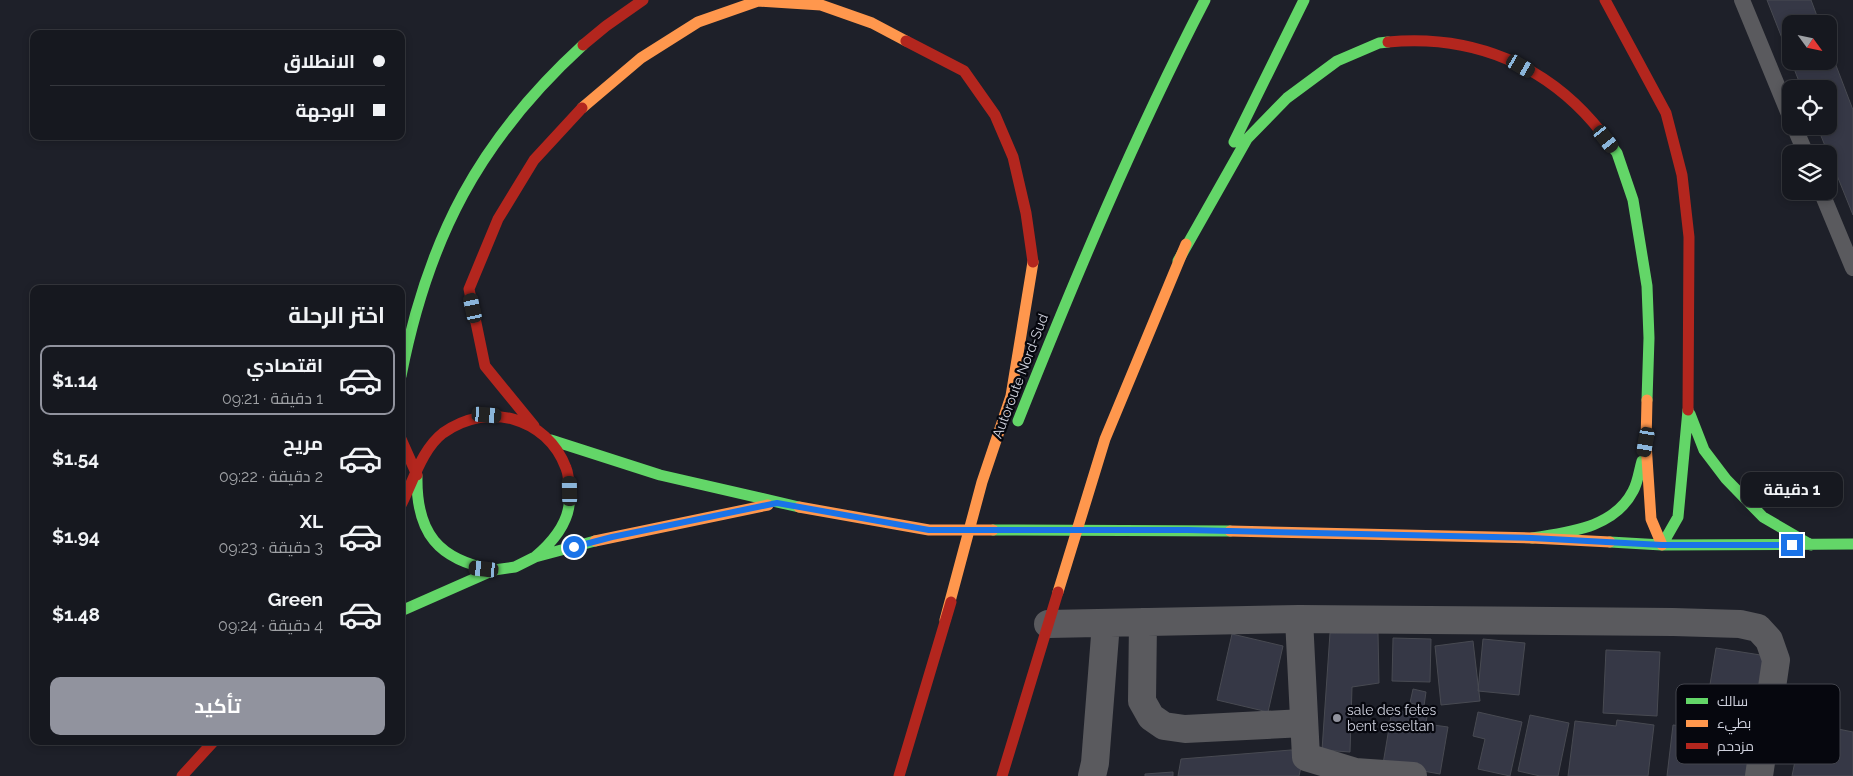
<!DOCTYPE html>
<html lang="ar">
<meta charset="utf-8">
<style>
body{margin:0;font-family:Raleway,Cairo,sans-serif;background:#23252c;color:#f1f3f6;direction:rtl;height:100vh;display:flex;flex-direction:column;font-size:19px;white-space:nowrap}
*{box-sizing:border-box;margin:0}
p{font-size:16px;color:#9ea0a4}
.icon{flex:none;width:28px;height:28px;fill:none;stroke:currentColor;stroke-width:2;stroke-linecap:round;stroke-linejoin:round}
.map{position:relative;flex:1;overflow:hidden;direction:ltr}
.drawer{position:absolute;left:30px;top:285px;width:375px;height:460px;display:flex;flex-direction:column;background:#16181f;border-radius:10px;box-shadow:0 2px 8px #0003,0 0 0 1px #35373d;direction:rtl}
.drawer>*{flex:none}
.guide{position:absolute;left:30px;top:30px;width:375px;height:110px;border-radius:10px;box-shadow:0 2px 8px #0003,0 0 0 1px #35373d;direction:rtl;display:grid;align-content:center;height:110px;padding:0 20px;background:#16181f}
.needle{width:32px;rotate:123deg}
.tools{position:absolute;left:1782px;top:15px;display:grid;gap:10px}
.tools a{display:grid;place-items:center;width:55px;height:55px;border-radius:10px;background:#16181f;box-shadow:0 2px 8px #0003,0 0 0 1px #35373d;font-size:25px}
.end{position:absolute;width:22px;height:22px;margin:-11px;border:6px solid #1a73e8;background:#fff;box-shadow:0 0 0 2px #fff}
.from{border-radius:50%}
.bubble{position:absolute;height:35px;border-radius:10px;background:#16181f;box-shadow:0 2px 8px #0003,0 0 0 1px #35373d;font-size:16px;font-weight:700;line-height:35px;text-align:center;direction:rtl}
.car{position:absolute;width:15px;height:30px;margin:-15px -8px;border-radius:6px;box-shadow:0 0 4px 1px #0007;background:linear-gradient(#222 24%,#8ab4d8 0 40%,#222 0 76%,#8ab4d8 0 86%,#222 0)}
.guide b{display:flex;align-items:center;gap:18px;height:48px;font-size:19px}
.guide b+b{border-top:1px solid #35373d}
.guide i{width:12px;height:12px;background:#f1f3f6}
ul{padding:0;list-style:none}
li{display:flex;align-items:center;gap:15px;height:70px;margin:0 10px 8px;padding:0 10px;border:2px solid transparent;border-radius:10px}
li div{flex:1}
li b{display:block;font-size:19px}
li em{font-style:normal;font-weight:700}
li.on{border-color:#91939e}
li>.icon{width:45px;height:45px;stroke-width:1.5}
h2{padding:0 20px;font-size:22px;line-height:60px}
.cta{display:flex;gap:10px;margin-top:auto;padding:10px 20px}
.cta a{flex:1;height:58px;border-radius:10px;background:#91939e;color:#fff;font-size:20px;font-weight:700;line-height:58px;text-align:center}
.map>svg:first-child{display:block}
.building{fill:#363846;stroke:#484a52}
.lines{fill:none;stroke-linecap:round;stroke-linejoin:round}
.lane{stroke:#5a5a5e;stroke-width:16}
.street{stroke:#5a5a5e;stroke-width:28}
.fast{stroke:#63d668;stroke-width:11}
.slow{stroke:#ff974d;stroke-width:11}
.jam{stroke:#b3261e;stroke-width:11}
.route{stroke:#1a73e8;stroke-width:6}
.poi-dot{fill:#91939e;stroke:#06070e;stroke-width:2}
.labels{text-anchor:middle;stroke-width:4.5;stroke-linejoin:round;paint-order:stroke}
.street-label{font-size:14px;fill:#cfd1dd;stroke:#06070e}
.poi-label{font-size:14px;fill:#cfd1dd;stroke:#06070e;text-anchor:start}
.key{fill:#06070e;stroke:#42444c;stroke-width:1}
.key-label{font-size:14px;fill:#cfd1dd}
</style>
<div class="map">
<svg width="1853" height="776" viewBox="0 0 1853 776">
<rect width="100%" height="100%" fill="#1e2029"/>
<path class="building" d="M1767 0H1811L1820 24H1791V61Z
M1829 47 1853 110V215L1817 126H1829V89H1802L1791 61H1829Z
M1330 633H1378L1379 683 1352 687 1350 752 1322 750Z
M1232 634 1283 646 1268 712 1217 700Z
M1393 638 1431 639 1430 682 1392 681Z
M1483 639 1525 643 1519 695 1478 691Z
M1473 641 1480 701 1441 705 1435 646Z
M1716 648 1767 656 1759 705 1727 700 1722 729 1703 727Z
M1606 650 1660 652 1657 716 1603 713Z
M1413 689 1426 692 1424 706 1410 703Z
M1392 710 1427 716 1426 724 1448 727 1440 774 1383 764Z
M1478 712 1522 722 1510 776 1478 769 1485 739 1473 736Z
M1530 715 1569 723 1558 776H1540L1518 771Z
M1728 717 1759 720 1753 776H1667L1673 725 1726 731Z
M1617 720 1654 725 1648 776H1568L1575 721 1616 726Z
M1803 722 1853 732V776H1792Z
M1291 750 1304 753 1299 776H1178L1181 759Z
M1173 772V776H1145V774Z"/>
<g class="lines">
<path class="lane" d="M1742 0 1791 119
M1794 126 1806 154
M1821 191 1853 268"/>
<path class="street" d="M1299 619 1673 622 1740 624 1758 628 1769 640 1776 660 1759 776
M1143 622 1142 701 1151 717 1164 726 1185 729 1304 723
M1048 624 1299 619 1306 757 1355 772 1413 776
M1092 776 1095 763 1106 623"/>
<path class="fast" d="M1601 132 1617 153 1633 200 1647 286 1649 338 1647 400
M1234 142 1304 0
M1178 261 1247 139 1287 98 1337 61 1379 43 1388 42
M401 376C428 238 479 140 583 45
M1690 414 1704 450 1726 479 1763 517 1811 545
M1018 421C1075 278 1134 137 1205 0
M551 440 660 475 799 507
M417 476C416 533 438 560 494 570
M993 530 1230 531
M1532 538C1569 532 1614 528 1633 491 1638 482 1639 471 1642 461
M1610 542 1662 545 1853 544
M1662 545 1678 517 1688 410
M535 557C554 541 573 518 569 491
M401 611 494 570 515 567 535 557 595 541"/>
<path class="slow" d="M582 108 641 58 698 22 758 1 821 5 872 23 906 41
M1647 400 1646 443 1651 519 1662 545
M799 507 929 530H993
M1230 531 1532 538 1610 542
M595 541 768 505
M1058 592 1105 439 1186 244
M945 620 982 482 1011 396 1033 262"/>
<path class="jam" d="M1605 0 1666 113 1682 175 1689 237 1688 410
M906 41 964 71 995 115 1013 157 1026 213 1033 262
M1388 42C1473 34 1548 65 1601 132
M583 45 606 26 643 0
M534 426 485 366 469 289 498 219 534 160 582 108
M401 439 417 475
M401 505C413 482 422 449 443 433 487 401 547 417 566 468 569 475 569 484 569 491
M182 776 214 741
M899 776 951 602
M1002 776 1058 592"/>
</g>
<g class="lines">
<path class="route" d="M574 547 612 537 777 503 929 530H1188L1532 538 1662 545H1792"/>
</g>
<circle class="poi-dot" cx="1337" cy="718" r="5"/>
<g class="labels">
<g class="street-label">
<text transform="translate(1020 376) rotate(-69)" y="5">Autoroute Nord-Sud</text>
</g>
<g class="poi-label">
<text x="1347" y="715">sale des fetes<tspan x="1347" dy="16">bent esseltan</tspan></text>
</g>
</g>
<rect x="1676" y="684" width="164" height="80" rx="8" class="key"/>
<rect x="1686" y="698" width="22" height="6" fill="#63d668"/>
<rect x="1686" y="720" width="22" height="7" fill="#ff974d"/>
<rect x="1686" y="743" width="22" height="6" fill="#b3261e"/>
<g class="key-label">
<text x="1717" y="706">سالك</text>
<text x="1717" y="728">بطيء</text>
<text x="1717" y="751">مزدحم</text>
</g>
</svg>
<div class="tools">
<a><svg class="needle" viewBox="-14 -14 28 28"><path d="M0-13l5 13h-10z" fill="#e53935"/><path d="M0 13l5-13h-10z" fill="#9ea0a4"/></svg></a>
<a><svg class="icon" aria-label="locate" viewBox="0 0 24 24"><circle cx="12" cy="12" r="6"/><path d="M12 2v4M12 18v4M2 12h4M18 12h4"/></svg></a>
<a><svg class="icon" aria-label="layers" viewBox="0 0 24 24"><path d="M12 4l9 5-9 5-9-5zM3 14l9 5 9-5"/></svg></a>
</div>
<i class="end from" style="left:574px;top:547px"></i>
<i class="end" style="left:1792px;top:545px"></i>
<div class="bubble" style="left:1741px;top:472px;width:102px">1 دقيقة</div>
<i class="car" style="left:1521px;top:66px;rotate:120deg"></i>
<i class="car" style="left:1606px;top:139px;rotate:142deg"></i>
<i class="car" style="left:473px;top:308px;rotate:348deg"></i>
<i class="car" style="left:487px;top:415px;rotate:95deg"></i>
<i class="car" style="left:1646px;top:442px;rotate:190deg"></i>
<i class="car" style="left:570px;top:491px;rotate:359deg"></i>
<i class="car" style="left:484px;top:569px;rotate:276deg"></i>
<div class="guide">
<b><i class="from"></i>الانطلاق</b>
<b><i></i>الوجهة</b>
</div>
<section class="drawer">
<h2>اختر الرحلة</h2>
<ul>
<li class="on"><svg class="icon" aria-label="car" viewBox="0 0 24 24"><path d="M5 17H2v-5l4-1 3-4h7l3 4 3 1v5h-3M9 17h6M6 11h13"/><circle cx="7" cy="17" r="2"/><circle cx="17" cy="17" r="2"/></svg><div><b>اقتصادي</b><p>1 دقيقة · 09:21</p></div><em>$1.14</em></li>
<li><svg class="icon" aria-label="car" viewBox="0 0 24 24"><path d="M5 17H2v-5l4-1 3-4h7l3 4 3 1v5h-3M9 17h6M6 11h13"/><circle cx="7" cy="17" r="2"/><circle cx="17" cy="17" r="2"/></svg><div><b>مريح</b><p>2 دقيقة · 09:22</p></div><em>$1.54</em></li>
<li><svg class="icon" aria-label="car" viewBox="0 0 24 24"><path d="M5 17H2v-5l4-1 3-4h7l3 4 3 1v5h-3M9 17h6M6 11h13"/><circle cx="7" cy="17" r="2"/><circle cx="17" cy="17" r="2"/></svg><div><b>XL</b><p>3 دقيقة · 09:23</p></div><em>$1.94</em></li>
<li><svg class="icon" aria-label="car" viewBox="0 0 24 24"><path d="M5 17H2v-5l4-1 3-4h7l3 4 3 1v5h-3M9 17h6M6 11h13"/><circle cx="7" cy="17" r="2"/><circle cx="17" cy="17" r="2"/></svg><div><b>Green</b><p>4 دقيقة · 09:24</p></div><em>$1.48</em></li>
</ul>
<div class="cta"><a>تأكيد</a></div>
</section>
</div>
